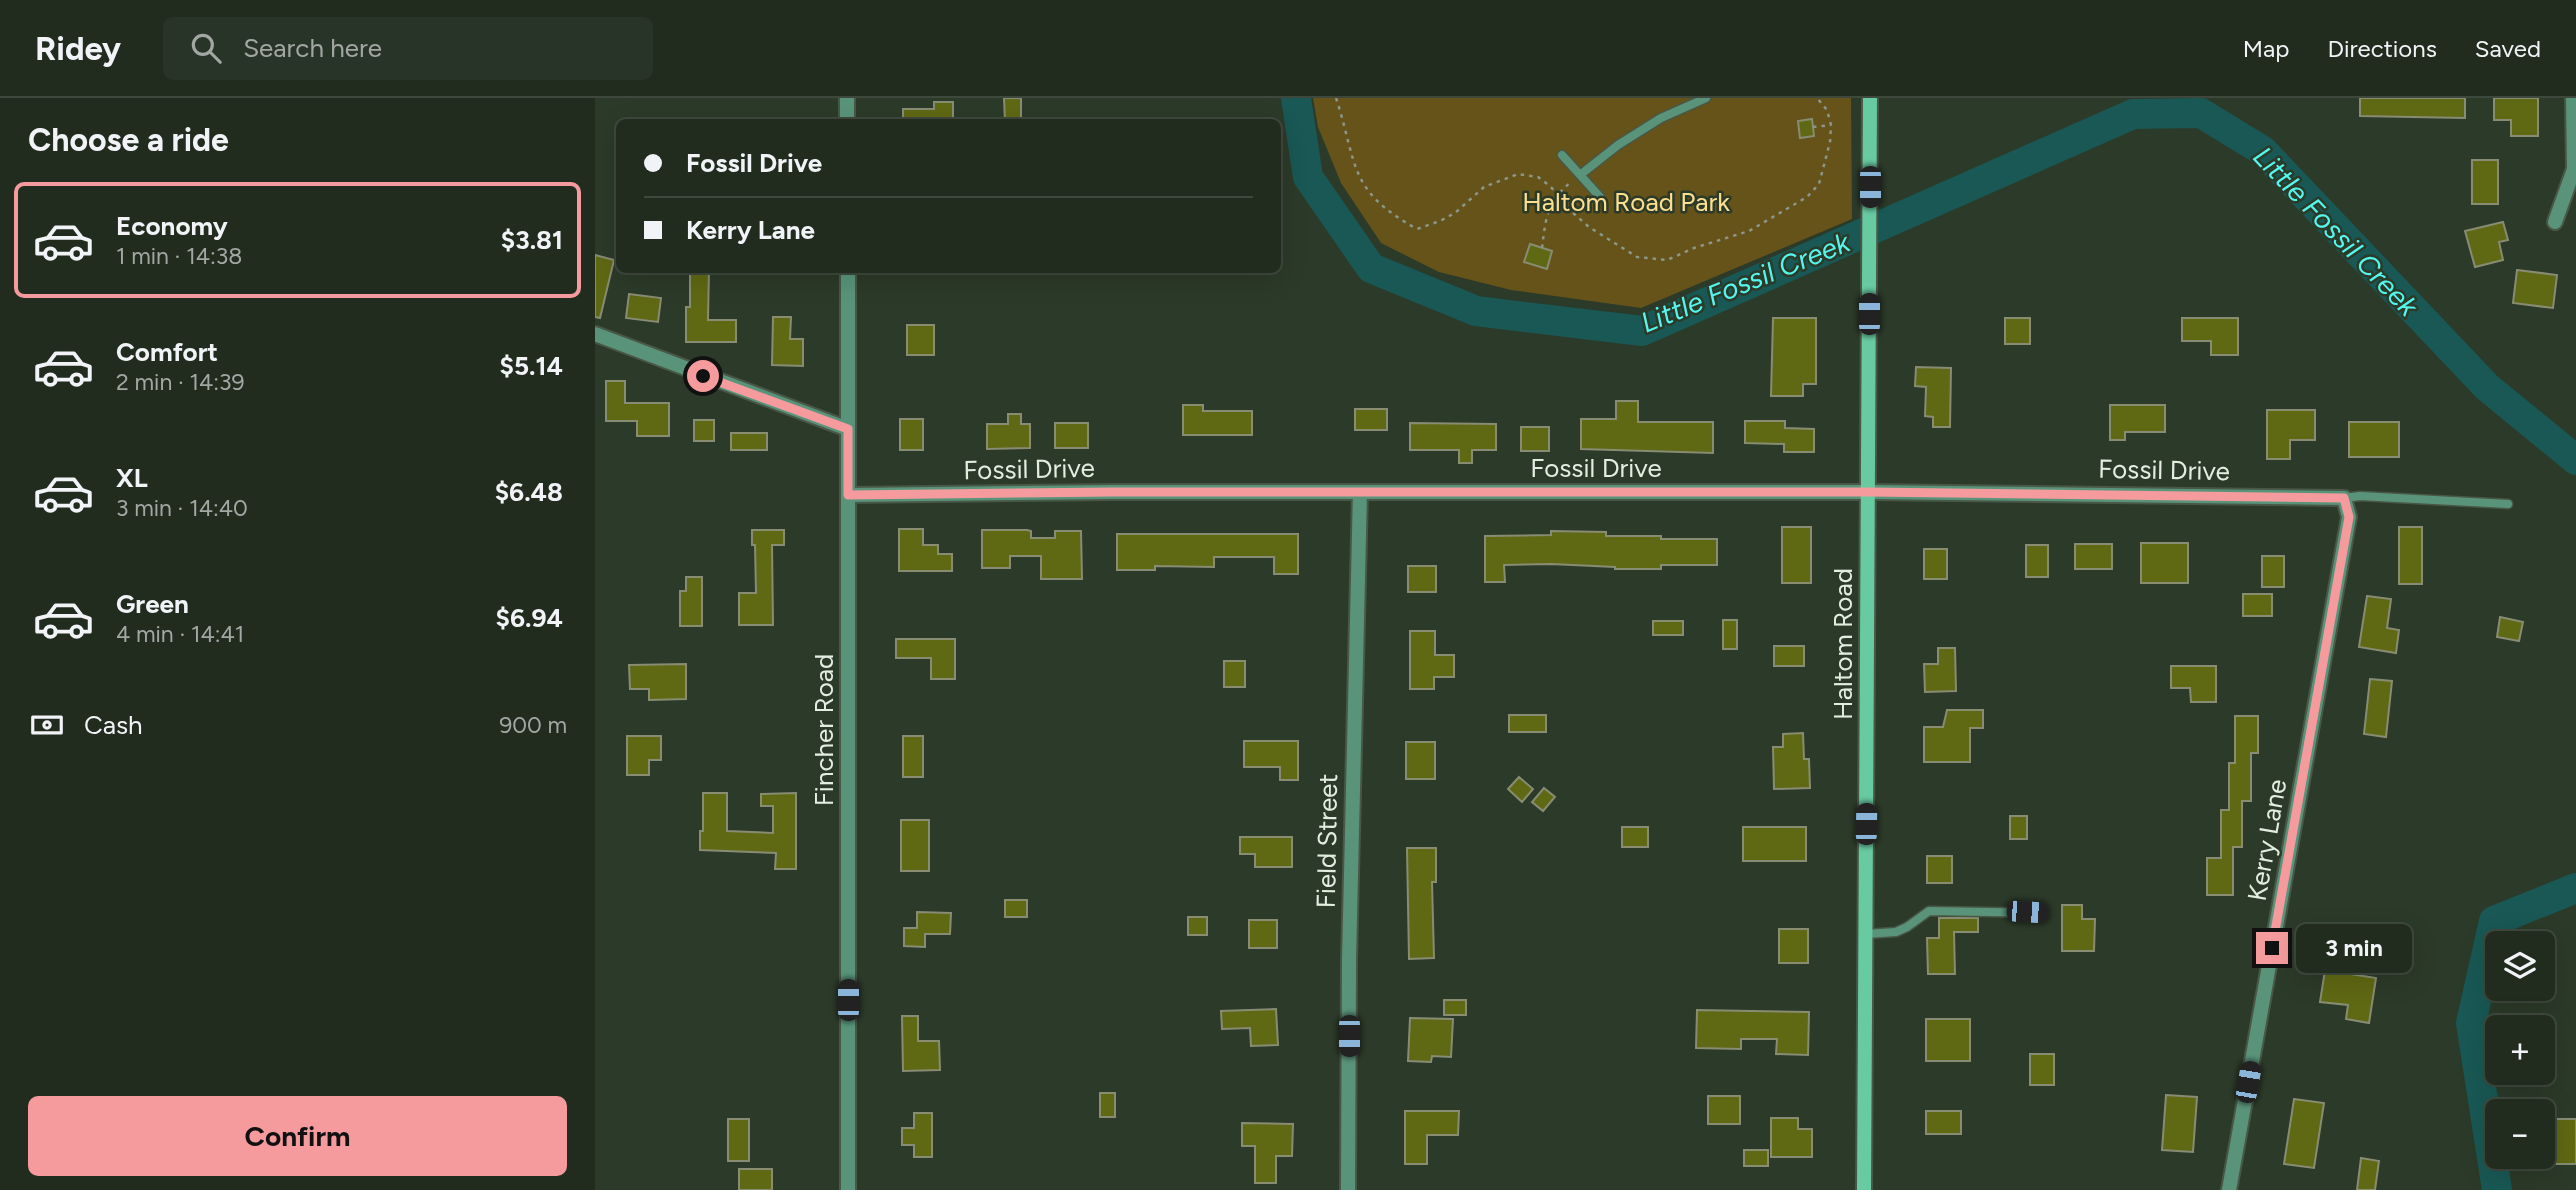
<!DOCTYPE html>
<meta charset="utf-8">
<style>
body{margin:0;font-family:Figtree,sans-serif;background:#293428;color:#f1f3f6;height:100vh;display:flex;flex-direction:column;font-size:26px;white-space:nowrap}
*{box-sizing:border-box;margin:0}
p{font-size:23px;color:#a2a7a4}
.icon{flex:none;width:38px;height:38px;fill:none;stroke:currentColor;stroke-width:2;stroke-linecap:round;stroke-linejoin:round}
.map{position:relative;flex:1;overflow:hidden}
.side{display:flex;flex-direction:column;background:#212c1f;width:595px}
.side>*{flex:none}
.banner{position:absolute;left:21px;top:21px;width:665px;height:154px;border-radius:10px;box-shadow:0 7px 28px #0002,0 0 0 2px #3e483d;display:grid;align-content:center;height:154px;padding:0 28px;background:#212c1f}
.tools{position:absolute;left:1890px;top:833px;display:grid;gap:14px}
.tools a{display:grid;place-items:center;width:70px;height:70px;border-radius:10px;background:#212c1f;box-shadow:0 7px 28px #0002,0 0 0 2px #3e483d;font-size:35px}
.end{position:absolute;width:32px;height:32px;margin:-16px;border:9px solid #f59b9d;background:#111;box-shadow:0 0 0 4px #111}
.from{border-radius:50%}
.bubble{position:absolute;height:49px;border-radius:10px;background:#212c1f;box-shadow:0 7px 28px #0002,0 0 0 2px #3e483d;font-size:23px;font-weight:700;line-height:49px;text-align:center}
.car{position:absolute;width:21px;height:42px;margin:-21px -10px;border-radius:9px;box-shadow:0 0 5px 2px #0007;background:linear-gradient(#222 24%,#8ab4d8 0 40%,#222 0 76%,#8ab4d8 0 86%,#222 0)}
.banner b{display:flex;align-items:center;gap:24px;height:66px;font-size:26px}
.banner b+b{border-top:2px solid #3e483d}
.banner i{width:18px;height:18px;background:#f1f3f6}
ul{padding:0;list-style:none}
li{display:flex;align-items:center;gap:21px;height:116px;margin:0 14px 10px;padding:0 14px;border:4px solid transparent;border-radius:10px}
li div{flex:1}
li b{display:block;font-size:26px}
li em{font-style:normal;font-weight:700}
li.selected{border-color:#f59b9d}
li>.icon{width:63px;height:63px;stroke-width:1.5}
h2{padding:0 28px;font-size:32px;line-height:84px}
.pay{display:flex;align-items:center;gap:18px;height:77px;padding:0 28px;font-size:26px}
.pay p{margin-inline-start:auto}
.cta{display:flex;gap:14px;margin-top:auto;padding:14px 28px}
.cta a{flex:1;height:80px;border-radius:10px;background:#f59b9d;color:#111;font-size:28px;font-weight:700;line-height:80px;text-align:center}
header{display:flex;align-items:center;gap:42px;box-sizing:border-box;height:98px;padding:0 35px;background:#212c1f;border-bottom:2px solid #3e483d}
header strong{font-size:33px}
nav{display:flex;gap:38px;margin-inline-start:auto;font-size:24px}
.search{width:490px;height:63px;background:#293428;display:flex;align-items:center;gap:18px;box-sizing:border-box;padding:0 24px;border-radius:10px;color:#a2a7a4;font-size:26px}
main{display:flex;flex:1;min-height:0}
.map>svg:first-child{display:block}
.green{fill:#65531a}
.lines{fill:none;stroke-linecap:round;stroke-linejoin:round}
.river{stroke:#195854;stroke-width:30}
.building{fill:#5f6813;stroke:#878c73;stroke-width:2}
.service-casing{stroke:#495747;stroke-width:11}
.minor-casing{stroke:#495747;stroke-width:18}
.tertiary-casing{stroke:#495747;stroke-width:18}
.secondary-casing{stroke:#495747;stroke-width:18}
.path{stroke:#8b9789;stroke-width:2.5;stroke-dasharray:3.5 5;stroke-linecap:butt}
.service{stroke:#59947a;stroke-width:8}
.minor{stroke:#59947a;stroke-width:14}
.tertiary{stroke:#59947a;stroke-width:14}
.secondary{stroke:#67caa1;stroke-width:14}
.route{stroke:#f59b9d;stroke-width:9}
.labels{text-anchor:middle;stroke-width:5;stroke-linejoin:round;paint-order:stroke}
.park-label{font-size:26px;fill:#fce08d;stroke:#2c3a29}
.street-label{font-size:26px;fill:#e4ede2;stroke:#2c3a29}
.water-label{font-size:28px;font-style:italic;fill:#54f7ed;stroke:#2c3a29}
</style>
<header>
<strong>Ridey</strong>
<div class="search"><svg class="icon" aria-label="search" viewBox="0 0 24 24"><circle cx="10" cy="10" r="6"/><path d="M15 15l6 6"/></svg>Search here</div>
<nav><a>Map</a><a>Directions</a><a>Saved</a></nav>
</header>
<main>
<section class="side">
<h2>Choose a ride</h2>
<ul>
<li class="selected"><svg class="icon" aria-label="car" viewBox="0 0 24 24"><path d="M5 17H2v-5l4-1 3-4h7l3 4 3 1v5h-3M9 17h6M6 11h13"/><circle cx="7" cy="17" r="2"/><circle cx="17" cy="17" r="2"/></svg><div><b>Economy</b><p>1 min · 14:38</p></div><em>$3.81</em></li>
<li><svg class="icon" aria-label="car" viewBox="0 0 24 24"><path d="M5 17H2v-5l4-1 3-4h7l3 4 3 1v5h-3M9 17h6M6 11h13"/><circle cx="7" cy="17" r="2"/><circle cx="17" cy="17" r="2"/></svg><div><b>Comfort</b><p>2 min · 14:39</p></div><em>$5.14</em></li>
<li><svg class="icon" aria-label="car" viewBox="0 0 24 24"><path d="M5 17H2v-5l4-1 3-4h7l3 4 3 1v5h-3M9 17h6M6 11h13"/><circle cx="7" cy="17" r="2"/><circle cx="17" cy="17" r="2"/></svg><div><b>XL</b><p>3 min · 14:40</p></div><em>$6.48</em></li>
<li><svg class="icon" aria-label="car" viewBox="0 0 24 24"><path d="M5 17H2v-5l4-1 3-4h7l3 4 3 1v5h-3M9 17h6M6 11h13"/><circle cx="7" cy="17" r="2"/><circle cx="17" cy="17" r="2"/></svg><div><b>Green</b><p>4 min · 14:41</p></div><em>$6.94</em></li>
</ul>
<div class="pay"><svg class="icon" aria-label="cash" viewBox="0 0 24 24"><path d="M3 7h18v10H3z"/><circle cx="12" cy="12" r="2"/></svg>Cash<p>900 m</p></div>
<div class="cta"><a>Confirm</a></div>
</section>
<div class="map">
<svg width="1981" height="1092" viewBox="0 0 1981 1092">
<rect width="100%" height="100%" fill="#2c3a29"/>
<path class="green" d="M718 0H1256L1257 121 1046 210 916 192 844 174 786 145 746 85 723 29Z"/>
<g class="lines">
<path class="river" d="M701 0 713 79 776 170 881 213 1047 233 1538 16 1606 15 1668 53 1892 289 1981 362
M1902 1092 1876 925 1899 823 1981 790"/>
</g>
<path class="building" d="M409 0H426V24H410Z
M1765 0H1870V20L1765 18Z
M1899 0H1943V38H1916V22H1899Z
M339 4H358V24H308V11H339Z
M1217 21 1219 38 1205 40 1203 23Z
M1877 62H1903V106H1877Z
M1908 124 1913 142 1904 144 1908 162 1880 169 1870 133Z
M935 146 957 153 952 171 929 164Z
M0 157 19 162 5 220 0 219Z
M95 172H114L113 222H141V244H91V209H95Z
M1922 172 1962 177 1958 210 1918 205Z
M34 196 66 200 63 224 31 220Z
M178 219H196L195 241H208V268L177 267Z
M1178 220H1221V286H1208V298H1176Z
M1410 220H1435V246H1410Z
M1587 220H1643V257H1616V243H1587Z
M312 227H339V257H312Z
M1321 269 1356 270 1355 329H1338V319L1330 318 1331 289 1320 288Z
M11 283H30V305H74V338H42V323H11Z
M1021 303H1043V324H1118V355L986 351V321H1021Z
M588 307H608V313H657V337H588Z
M1515 307H1570V334H1530V342H1515Z
M760 311H792V332H760Z
M1672 312H1720V342H1695V361H1672Z
M413 316H426V326H435V350L392 351V326H413Z
M305 321H328V352H305Z
M99 322H119V343H99Z
M1150 323H1190V330L1219 331V354H1189V346L1150 345Z
M1754 324H1804V359H1754Z
M460 325H493V350H460Z
M815 325 901 326V352H877V365H864V352H815Z
M926 329H954V353H926Z
M136 335H172V352H136Z
M1187 429H1216V485H1187Z
M1804 429H1827V486H1804Z
M304 431H328V447H343V456H357V473H304Z
M157 432H189V447H177L178 527H144V495H161L160 447H157Z
M387 432H432L436 433V440H460V433H486L487 481H446V458H415V470H387Z
M956 433 1011 434V438H1066V441H1122V467H1066V471H1020V469L956 466 909 467 910 484H890V438L956 437Z
M522 436H703V476H679V459H619V469L560 468V472H522Z
M1546 445H1593V485H1546Z
M1480 446H1517V471H1480Z
M1431 447H1453V479H1431Z
M1329 451H1352V481H1329Z
M1667 458H1689V489H1667Z
M813 468H841V494H813Z
M91 479H107V528H85V493H91Z
M1648 496H1677V518H1648Z
M1772 498 1796 501 1792 530 1804 532 1801 555 1764 549Z
M1905 519 1928 524 1924 543 1902 539Z
M1128 522H1142V551H1128Z
M1058 523H1088V537H1058Z
M815 533H840V557H859V579H839V591H815Z
M301 541H360V581H336V560H301Z
M1179 548H1209V568H1179Z
M1343 550H1360L1361 593 1330 594 1329 566H1343Z
M629 563H650V589H629Z
M91 566V601L54 602V591H35L34 567Z
M1576 568H1621V604H1596L1595 590H1576Z
M1775 581 1797 583 1791 639 1769 636Z
M1352 612H1388V630H1375V664H1329V629H1348Z
M914 617H951V634H914Z
M1640 618H1663V655H1656V703H1647V749H1638V797H1612V760H1626V712H1634V665H1640Z
M1208 635 1209 661H1214L1215 690 1179 691 1178 649H1188V636Z
M32 638H66V662H54V677H32Z
M308 638H328V679H308Z
M649 643H703V682H685V669H649Z
M811 644H840V681H811Z
M924 679 938 691 927 704 913 691Z
M949 690 960 699 948 713 937 704Z
M108 695H132V733L178 735V708H166V696L201 695V771H180L181 755 105 752V733H108Z
M1415 718H1432V741H1415Z
M306 722H334V773H306Z
M1027 729H1053V749H1027Z
M1148 729H1211V763H1148Z
M645 739H697V769H660V756H645Z
M812 750H841V784H837L839 860 814 861Z
M1332 758H1357V785H1332Z
M410 802H432V819H410Z
M1467 807H1487V821H1500L1499 853H1467Z
M322 814 356 815 355 836H330V849L309 848V830H322Z
M593 819H612V837H593Z
M1344 820H1383V834H1359L1360 876H1333L1332 840H1344Z
M654 822H682V850H654Z
M1184 831H1213V865H1184Z
M1730 872 1781 880 1774 925 1751 921 1753 907 1725 904Z
M849 902H871V917H849Z
M681 911 683 947 656 948 655 930 627 931 626 913Z
M1102 912 1214 914 1213 957 1181 956 1182 941H1146V951L1101 950Z
M307 918H323V943H344L345 972 308 973Z
M815 920 858 921 856 959 837 958 836 964 813 963Z
M1331 921H1375V963H1331Z
M1435 956H1459V987H1435Z
M505 995H520V1019H505Z
M1571 997 1602 999 1598 1054 1567 1052Z
M1113 998H1145V1026H1113Z
M1699 1001 1729 1005 1719 1070 1689 1066Z
M810 1013H864L863 1037H832V1066H810Z
M1331 1013H1366V1036H1331Z
M319 1015H337V1059H319V1047H307V1030H319Z
M1176 1020H1203V1031H1217V1059H1176Z
M133 1021H154V1063H133Z
M1948 1021H1981V1066H1948Z
M647 1025 698 1026 697 1058H681V1085H660V1048H647Z
M1149 1052H1173V1068H1149Z
M1766 1060 1784 1063 1780 1092H1762Z
M144 1071H177V1092H144Z"/>
<g class="lines">
<g class="service-casing">
<path id="service" d="M967 57 1005 99
M985 77 1023 47 1066 20 1111 0
M1749 400 1765 398 1913 406
M1271 836 1301 834 1312 829 1334 813 1447 815"/>
</g>
<g class="minor-casing">
<path id="minor" d="M1960 124 1979 71 1978 0
M253 397 518 394H1274L1749 400 1754 419 1634 1092
M753 1092 754 862 765 394"/>
</g>
<g class="tertiary-casing">
<path id="tertiary" d="M252 0V24
M253 172V1092
M0 236 253 331"/>
</g>
<g class="secondary-casing">
<path id="secondary" d="M1269 1092 1275 0"/>
</g>
<path class="path" d="M741 0C763 67 752 92 822 131L845 123 860 115 889 89 923 76 943 79 955 88 978 115 994 129 1042 159 1072 162 1099 150 1154 133 1212 99 1224 86 1235 44 1236 27 1232 12 1222 0
M1218 29 1236 27
M947 150C951 118 952 104 977 83"/>
<use href="#service" class="service"/>
<use href="#minor" class="minor"/>
<use href="#tertiary" class="tertiary"/>
<use href="#secondary" class="secondary"/>
</g>
<g class="lines">
<path class="route" d="M108 278 253 331V397L518 394H1274L1749 400 1754 419 1677 850"/>
</g>
<g class="labels">
<g class="park-label">
<text x="1031" y="113">Haltom Road Park</text>
</g>
<g class="street-label">
<text x="1001" y="379">Fossil Drive</text>
<text transform="translate(434 371) rotate(-1)" y="9">Fossil Drive</text>
<text transform="translate(1569 372) rotate(1)" y="9">Fossil Drive</text>
<text transform="translate(1248 546) rotate(-90)" y="9">Haltom Road</text>
<text transform="translate(229 632) rotate(-90)" y="9">Fincher Road</text>
<text transform="translate(1672 742) rotate(-80)" y="9">Kerry Lane</text>
<text transform="translate(732 743) rotate(-89)" y="9">Field Street</text>
</g>
<g class="water-label">
<text transform="translate(1741 133) rotate(46)" y="10">Little Fossil Creek</text>
<text transform="translate(1150 184) rotate(-22)" y="10">Little Fossil Creek</text>
</g>
</g>
</svg>
<div class="tools">
<a><svg class="icon" aria-label="layers" viewBox="0 0 24 24"><path d="M12 4l9 5-9 5-9-5zM3 14l9 5 9-5"/></svg></a>
<a>+</a>
<a>−</a>
</div>
<i class="end from" style="left:108px;top:278px"></i>
<i class="end" style="left:1677px;top:850px"></i>
<div class="bubble" style="left:1701px;top:826px;width:116px">3 min</div>
<i class="car" style="left:1275px;top:89px;rotate:180deg"></i>
<i class="car" style="left:1274px;top:216px;rotate:0deg"></i>
<i class="car" style="left:1271px;top:726px;rotate:1deg"></i>
<i class="car" style="left:1432px;top:814px;rotate:93deg"></i>
<i class="car" style="left:253px;top:902px;rotate:0deg"></i>
<i class="car" style="left:754px;top:938px;rotate:180deg"></i>
<i class="car" style="left:1653px;top:984px;rotate:10deg"></i>
<div class="banner">
<b><i class="from"></i>Fossil Drive</b>
<b><i></i>Kerry Lane</b>
</div>
</div>
</main>
